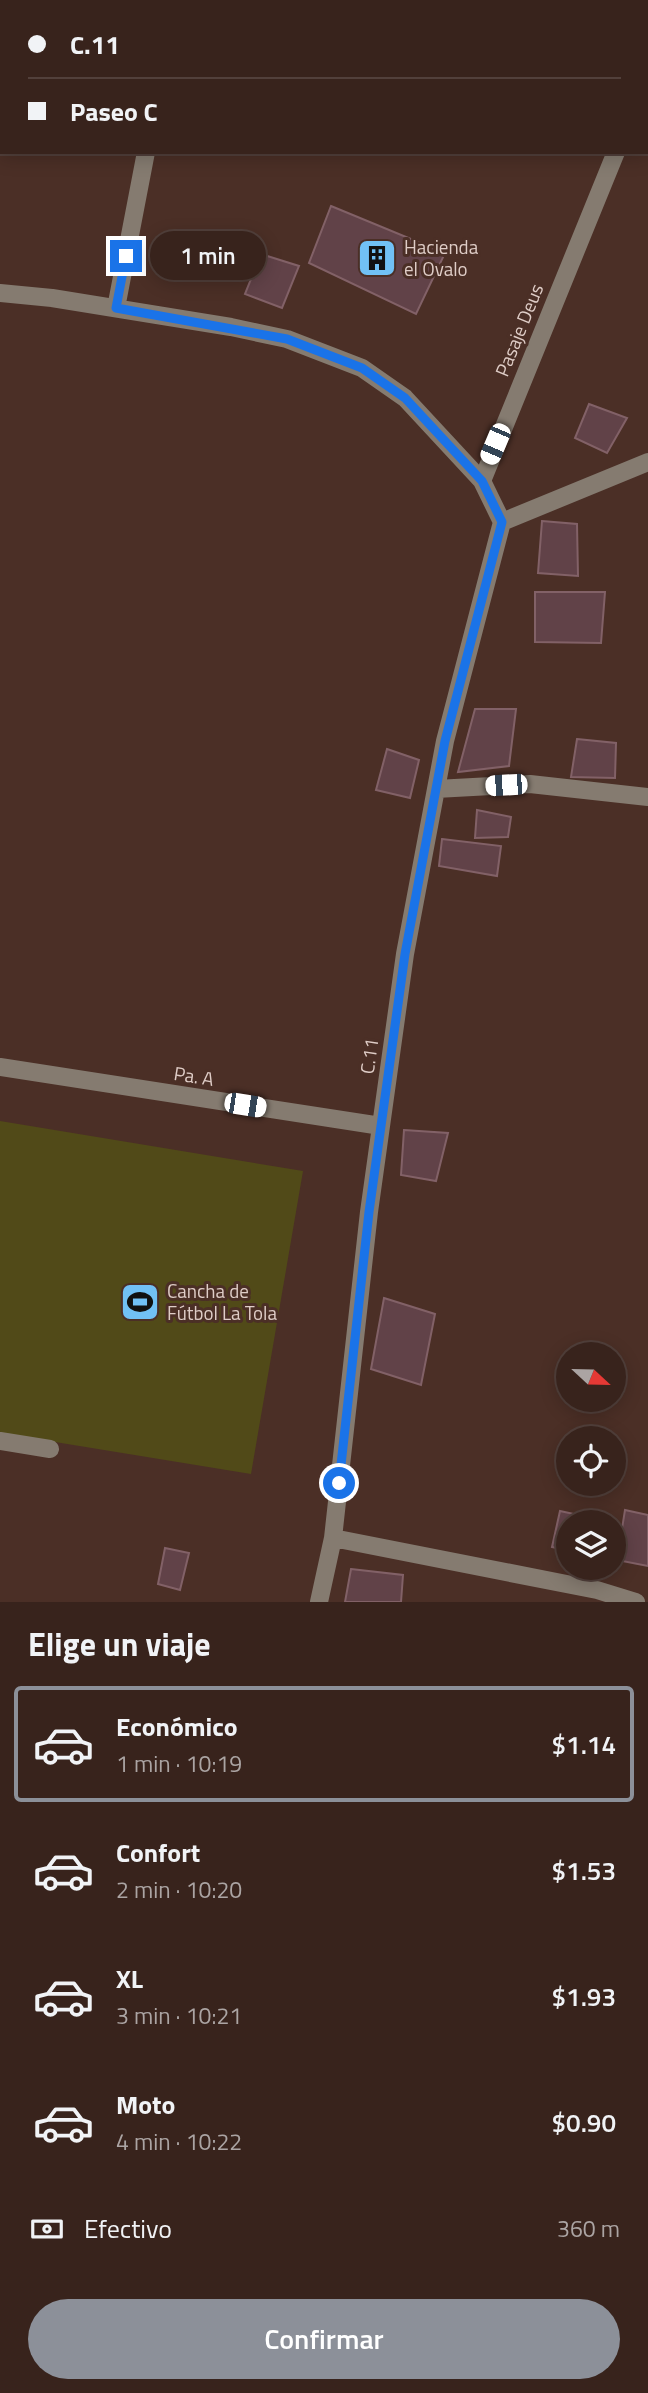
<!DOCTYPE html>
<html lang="es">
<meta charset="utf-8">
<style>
body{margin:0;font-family:"Titillium Web",sans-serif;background:#3f2b25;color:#f1f3f6;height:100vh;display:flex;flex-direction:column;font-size:26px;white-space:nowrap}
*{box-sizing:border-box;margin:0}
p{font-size:23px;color:#aba4a3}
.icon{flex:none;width:38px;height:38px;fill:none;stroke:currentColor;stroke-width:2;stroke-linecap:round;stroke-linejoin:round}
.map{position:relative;height:1602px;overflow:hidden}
.sheet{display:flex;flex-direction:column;background:#38231c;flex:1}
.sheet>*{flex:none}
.guide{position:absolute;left:0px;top:0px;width:649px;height:154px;box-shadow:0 4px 18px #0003,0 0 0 2px #52403b;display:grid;align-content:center;height:154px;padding:0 28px;background:#38231c}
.needle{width:46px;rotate:112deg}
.controls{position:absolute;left:556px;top:1342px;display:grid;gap:14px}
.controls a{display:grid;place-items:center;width:70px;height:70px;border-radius:50%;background:#38231c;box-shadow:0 4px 18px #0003,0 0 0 2px #52403b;font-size:35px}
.end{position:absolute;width:32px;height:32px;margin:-16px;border:9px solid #1a73e8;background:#fff;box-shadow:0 0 0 4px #fff}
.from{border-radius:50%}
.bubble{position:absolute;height:49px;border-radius:24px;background:#38231c;box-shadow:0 4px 18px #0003,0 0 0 2px #52403b;font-size:23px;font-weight:600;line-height:49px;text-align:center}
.car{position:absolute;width:21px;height:42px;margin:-21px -10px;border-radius:9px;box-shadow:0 0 5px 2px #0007;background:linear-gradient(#fff 24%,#345 0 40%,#fff 0 76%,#345 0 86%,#fff 0)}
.guide b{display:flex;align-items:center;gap:24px;height:66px;font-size:26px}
.guide b+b{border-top:2px solid #52403b}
.guide i{width:18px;height:18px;background:#f1f3f6}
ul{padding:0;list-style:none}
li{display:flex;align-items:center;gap:21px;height:116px;margin:0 14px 10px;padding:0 14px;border:4px solid transparent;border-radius:7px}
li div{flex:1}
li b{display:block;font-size:26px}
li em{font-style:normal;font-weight:600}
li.active{border-color:#8c9099}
li>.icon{width:63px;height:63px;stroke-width:1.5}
h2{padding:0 28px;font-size:32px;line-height:84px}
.pay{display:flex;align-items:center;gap:18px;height:77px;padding:0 28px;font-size:26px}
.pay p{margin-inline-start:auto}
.primary-button{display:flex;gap:14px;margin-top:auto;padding:14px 28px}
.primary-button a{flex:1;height:80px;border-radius:42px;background:#8c9099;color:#fff;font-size:28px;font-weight:600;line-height:80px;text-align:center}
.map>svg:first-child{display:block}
.green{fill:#514a18}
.building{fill:#614248;stroke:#826167;stroke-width:2}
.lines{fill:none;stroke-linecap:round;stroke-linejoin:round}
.minor{stroke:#857b70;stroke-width:18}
.route{stroke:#1a73e8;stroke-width:9}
.labels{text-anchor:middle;stroke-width:6;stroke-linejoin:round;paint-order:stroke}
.poi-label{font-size:19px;fill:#dfcdc7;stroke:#4b2f26;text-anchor:start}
.street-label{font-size:19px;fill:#dfcdc7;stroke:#4b2f26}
</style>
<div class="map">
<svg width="648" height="1602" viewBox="0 0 648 1602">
<rect width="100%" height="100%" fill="#4b2f26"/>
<path class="green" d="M0 1121 303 1171 251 1474 0 1433Z"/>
<path class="building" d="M331 206 445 253 416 314 309 263Z
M261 254 299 266 282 308 245 294Z
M589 404 627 418 607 453 575 438Z
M542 521 577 524 578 576 538 573Z
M535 592H605L601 643 535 642Z
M475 709H516L509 766 458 772Z
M577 739 616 743 615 778 571 777Z
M387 749 419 760 410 798 376 790Z
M477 810 511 817 508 837 475 838Z
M442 839 501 846 497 876 439 866Z
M404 1130 448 1133 436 1181 401 1175Z
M384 1298 435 1314 421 1385 371 1369Z
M625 1510 648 1515V1566L617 1560Z
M560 1511 606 1521V1522H569V1551L552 1547Z
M165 1548 189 1553 180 1590 158 1584Z
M351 1569 403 1575 401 1602H345Z"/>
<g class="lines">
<path class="minor" d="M175 2 176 0
M648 75V74
M0 293 52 298 231 327 287 339 362 368 405 398 482 481 502 522
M116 308 146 152
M482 481 616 152
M502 522 648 462
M436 789 530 784 648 797
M0 1067 381 1126
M0 1441 50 1449
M333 1538 597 1590 636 1602
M319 1602 333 1538 369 1212 405 954 445 741 502 522"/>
</g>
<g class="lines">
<path class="route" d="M126 256 116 308 287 339 362 368 405 398 482 481 502 522 445 741 405 954 369 1212 339 1483"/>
</g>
<defs>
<g id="building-square" transform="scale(2.0125)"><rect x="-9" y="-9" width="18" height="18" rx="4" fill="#71c1f5" stroke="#4b2f26"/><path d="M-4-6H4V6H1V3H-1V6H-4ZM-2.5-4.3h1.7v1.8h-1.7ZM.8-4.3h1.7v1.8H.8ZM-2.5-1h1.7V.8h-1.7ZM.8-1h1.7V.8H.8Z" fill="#111"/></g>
<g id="stadium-square" transform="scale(2.0125)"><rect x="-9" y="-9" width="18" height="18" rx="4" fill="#71c1f5" stroke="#4b2f26"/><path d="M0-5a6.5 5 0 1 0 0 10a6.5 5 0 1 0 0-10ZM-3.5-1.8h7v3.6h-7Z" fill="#111"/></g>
</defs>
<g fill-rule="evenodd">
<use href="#building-square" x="377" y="258"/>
<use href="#stadium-square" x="140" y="1302"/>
</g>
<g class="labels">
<g class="poi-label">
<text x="404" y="254">Hacienda<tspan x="404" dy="22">el Ovalo</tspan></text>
<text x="167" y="1298">Cancha de<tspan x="167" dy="22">Fútbol La Tola</tspan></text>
</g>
<g class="street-label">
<text transform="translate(519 330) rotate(-68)" y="7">Pasaje Deus</text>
<text transform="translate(369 1056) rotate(-82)" y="7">C.11</text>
<text transform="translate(194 1076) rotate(9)" y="7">Pa. A</text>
</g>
</g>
</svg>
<div class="controls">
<a><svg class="needle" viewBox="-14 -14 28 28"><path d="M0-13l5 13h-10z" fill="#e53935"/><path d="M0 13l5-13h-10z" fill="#aba4a3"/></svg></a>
<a><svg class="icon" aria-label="locate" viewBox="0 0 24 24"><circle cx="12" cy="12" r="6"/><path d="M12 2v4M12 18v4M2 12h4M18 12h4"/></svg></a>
<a><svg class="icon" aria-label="layers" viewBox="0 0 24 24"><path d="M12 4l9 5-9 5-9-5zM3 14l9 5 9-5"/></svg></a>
</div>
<i class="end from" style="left:339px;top:1483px"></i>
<i class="end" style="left:126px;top:256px"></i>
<div class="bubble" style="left:150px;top:231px;width:116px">1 min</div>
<i class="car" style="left:495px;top:444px;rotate:203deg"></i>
<i class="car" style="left:506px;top:785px;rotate:267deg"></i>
<i class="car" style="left:245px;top:1105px;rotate:99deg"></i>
<div class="guide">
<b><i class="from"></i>C.11</b>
<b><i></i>Paseo C</b>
</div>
</div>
<section class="sheet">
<h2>Elige un viaje</h2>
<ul>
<li class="active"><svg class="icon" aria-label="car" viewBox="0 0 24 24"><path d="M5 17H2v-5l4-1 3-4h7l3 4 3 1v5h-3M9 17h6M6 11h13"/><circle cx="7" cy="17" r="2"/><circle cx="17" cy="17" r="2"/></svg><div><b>Económico</b><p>1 min · 10:19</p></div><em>$1.14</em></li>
<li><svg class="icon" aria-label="car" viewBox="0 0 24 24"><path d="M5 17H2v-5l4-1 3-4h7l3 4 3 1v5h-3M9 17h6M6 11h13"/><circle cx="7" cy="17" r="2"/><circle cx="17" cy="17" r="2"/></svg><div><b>Confort</b><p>2 min · 10:20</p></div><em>$1.53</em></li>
<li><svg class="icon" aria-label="car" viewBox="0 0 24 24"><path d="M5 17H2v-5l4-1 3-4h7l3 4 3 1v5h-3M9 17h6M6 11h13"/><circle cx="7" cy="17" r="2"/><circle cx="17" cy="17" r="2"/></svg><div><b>XL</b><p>3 min · 10:21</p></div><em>$1.93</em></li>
<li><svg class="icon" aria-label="car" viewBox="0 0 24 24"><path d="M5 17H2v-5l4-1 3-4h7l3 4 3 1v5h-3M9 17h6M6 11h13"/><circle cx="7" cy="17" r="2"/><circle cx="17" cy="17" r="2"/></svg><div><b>Moto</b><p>4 min · 10:22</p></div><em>$0.90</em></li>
</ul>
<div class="pay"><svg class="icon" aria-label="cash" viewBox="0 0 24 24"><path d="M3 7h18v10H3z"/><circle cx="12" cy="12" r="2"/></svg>Efectivo<p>360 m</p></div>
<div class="primary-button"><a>Confirmar</a></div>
</section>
